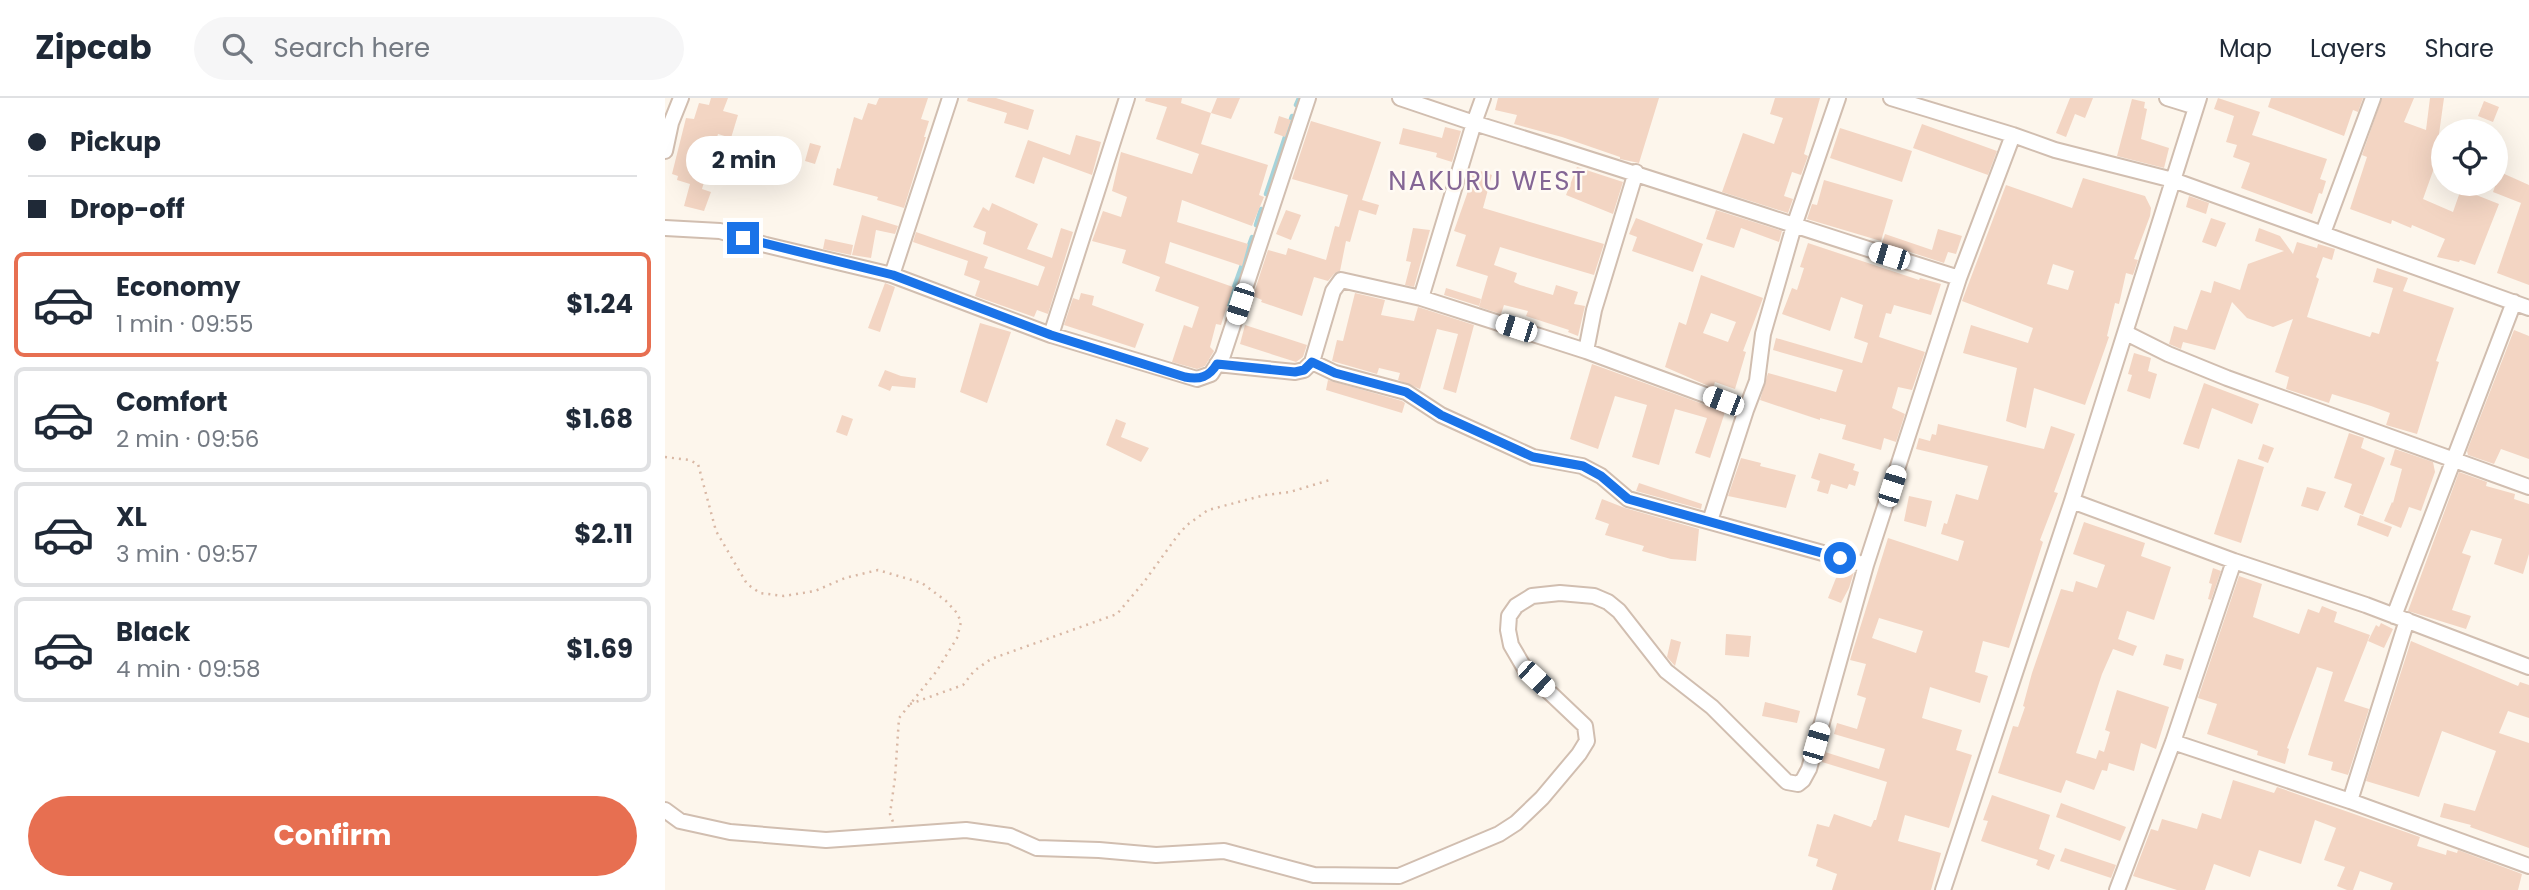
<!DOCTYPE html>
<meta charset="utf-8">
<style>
body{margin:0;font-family:Poppins,sans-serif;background:#f6f6f7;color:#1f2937;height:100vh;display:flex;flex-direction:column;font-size:26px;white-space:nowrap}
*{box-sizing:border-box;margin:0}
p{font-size:23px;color:#747a83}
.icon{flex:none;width:38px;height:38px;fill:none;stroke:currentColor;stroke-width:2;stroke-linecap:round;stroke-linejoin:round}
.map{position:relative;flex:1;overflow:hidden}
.side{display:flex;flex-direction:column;background:#fff;width:665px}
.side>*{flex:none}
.hud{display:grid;align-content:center;height:154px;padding:0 28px;background:#fff}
.fabs{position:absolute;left:1766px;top:21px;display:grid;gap:14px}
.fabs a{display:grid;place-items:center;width:77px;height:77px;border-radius:50%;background:#fff;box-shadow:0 7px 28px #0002;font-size:35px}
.end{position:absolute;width:32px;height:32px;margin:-16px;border:9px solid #1a73e8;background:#fff;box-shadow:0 0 0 4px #fff}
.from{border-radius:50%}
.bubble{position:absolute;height:49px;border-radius:24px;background:#fff;box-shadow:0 7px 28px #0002;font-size:23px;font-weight:700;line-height:49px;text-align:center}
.car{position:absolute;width:21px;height:42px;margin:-21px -10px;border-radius:9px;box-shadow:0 0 5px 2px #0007;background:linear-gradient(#fff 24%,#345 0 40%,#fff 0 76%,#345 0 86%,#fff 0)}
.hud b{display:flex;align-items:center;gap:24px;height:66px;font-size:26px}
.hud b+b{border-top:2px solid #e0e1e3}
.hud i{width:18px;height:18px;background:#1f2937}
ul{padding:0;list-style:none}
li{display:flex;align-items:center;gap:21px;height:105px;margin:0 14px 10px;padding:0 14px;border:4px solid #e0e1e3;border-radius:10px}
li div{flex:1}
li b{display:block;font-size:26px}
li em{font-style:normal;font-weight:700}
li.selected{border-color:#e76f51}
li>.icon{width:63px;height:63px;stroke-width:1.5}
.cta{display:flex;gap:14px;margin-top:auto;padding:14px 28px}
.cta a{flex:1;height:80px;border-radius:42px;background:#e76f51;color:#fff;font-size:28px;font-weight:700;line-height:80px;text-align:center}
header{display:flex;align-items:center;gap:42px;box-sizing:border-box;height:98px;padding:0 35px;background:#fff;border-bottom:2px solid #e0e1e3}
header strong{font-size:33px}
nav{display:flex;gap:38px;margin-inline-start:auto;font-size:24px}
.search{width:490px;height:63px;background:#f6f6f7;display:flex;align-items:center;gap:18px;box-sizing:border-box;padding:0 24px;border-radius:38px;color:#747a83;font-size:26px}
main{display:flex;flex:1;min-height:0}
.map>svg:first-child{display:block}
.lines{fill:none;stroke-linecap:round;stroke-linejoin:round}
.stream{stroke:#a5d3da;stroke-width:4.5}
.building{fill:#f3d5c3;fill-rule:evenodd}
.street-casing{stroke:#d1beb0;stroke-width:18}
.path{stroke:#d9b8a5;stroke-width:2.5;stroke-dasharray:2 5;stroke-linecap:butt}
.street{stroke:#fff;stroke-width:14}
.route{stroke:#1a73e8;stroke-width:9}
.labels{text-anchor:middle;stroke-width:5;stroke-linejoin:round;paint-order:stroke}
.quarter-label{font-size:26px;letter-spacing:2px;fill:#846695;stroke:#fffaf3}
</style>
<header>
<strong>Zipcab</strong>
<div class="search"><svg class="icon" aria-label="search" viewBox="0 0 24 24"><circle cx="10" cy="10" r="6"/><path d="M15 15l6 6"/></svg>Search here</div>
<nav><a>Map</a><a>Layers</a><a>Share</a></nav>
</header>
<main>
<section class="side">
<div class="hud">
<b><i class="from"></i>Pickup</b>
<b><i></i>Drop-off</b>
</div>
<ul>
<li class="selected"><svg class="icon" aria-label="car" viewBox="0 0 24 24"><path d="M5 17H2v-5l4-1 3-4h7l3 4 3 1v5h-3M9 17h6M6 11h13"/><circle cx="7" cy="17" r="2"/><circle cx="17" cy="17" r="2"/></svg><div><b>Economy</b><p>1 min · 09:55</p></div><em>$1.24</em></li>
<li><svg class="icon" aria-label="car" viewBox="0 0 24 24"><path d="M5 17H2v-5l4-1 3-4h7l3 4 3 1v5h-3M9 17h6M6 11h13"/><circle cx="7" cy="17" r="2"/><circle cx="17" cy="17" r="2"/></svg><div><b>Comfort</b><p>2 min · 09:56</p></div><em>$1.68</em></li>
<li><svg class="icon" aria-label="car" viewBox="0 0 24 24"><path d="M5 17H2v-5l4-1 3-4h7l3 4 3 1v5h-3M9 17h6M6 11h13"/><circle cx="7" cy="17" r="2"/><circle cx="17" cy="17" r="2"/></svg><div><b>XL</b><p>3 min · 09:57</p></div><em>$2.11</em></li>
<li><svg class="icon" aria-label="car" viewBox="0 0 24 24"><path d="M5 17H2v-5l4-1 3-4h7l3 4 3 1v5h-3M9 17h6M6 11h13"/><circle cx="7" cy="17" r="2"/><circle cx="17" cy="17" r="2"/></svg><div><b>Black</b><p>4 min · 09:58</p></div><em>$1.69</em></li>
</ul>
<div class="cta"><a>Confirm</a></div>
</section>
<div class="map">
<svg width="1864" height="792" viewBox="0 0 1864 792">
<rect width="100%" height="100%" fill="#fdf6ec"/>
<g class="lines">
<path class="stream" d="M631 7 634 0
M601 96 627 18
M591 127 596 111
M563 206 587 139"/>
</g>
<path class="building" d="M46 0H63L58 13 73 17 66 40 53 36 37 91 46 94 39 113 19 108 25 86 12 82 13 78 7 76 21 20 29 21 34 5 44 7Z
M214 0H263L256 21 264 23 259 39H261L239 110 212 102 213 99 168 87 172 70 175 71 189 19 197 22 203 5 211 7Z
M303 0H331L369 12 363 32 339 25 342 15 302 3Z
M481 0H517L516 5 546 15 536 46 603 67 594 97 599 99 587 128 517 102 512 124 583 146 577 168 505 144 500 165 568 189 556 227 551 226 545 249 549 253 540 268 532 271 507 264 519 227 527 230 534 209 490 193 495 179 457 165 461 152 427 143 438 113 456 119 462 99 447 93 456 54 527 76 534 56 491 41 502 9 480 3Z
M552 0H575L566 21 546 15Z
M833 0H994L974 65 955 61V59L897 39 849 26 852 17 830 12Z
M1110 0H1155L1139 56 1143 58 1136 77 1127 74 1119 98 1128 101 1123 115 1057 94 1078 35 1109 46 1118 20 1105 16Z
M1405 0H1428L1420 20 1410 16 1401 39 1391 35Z
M1553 0 1595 14 1587 37 1662 61 1655 81 1661 83 1657 96 1654 95 1647 116 1576 90 1585 65 1568 59 1572 47 1561 44 1569 18 1549 11Z
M1606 0H1698L1693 14 1688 12 1679 38 1603 9Z
M1717 0H1749L1739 24 1761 32 1765 0H1779L1774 36 1778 38V45L1758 101 1788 114 1796 91 1834 106 1810 167 1795 162 1794 164 1772 159 1780 141 1747 127 1746 130 1727 122 1726 126 1685 111 1702 59 1697 57Z
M1467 1 1480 4 1479 10 1482 11 1476 41 1504 50 1499 70 1452 58Z
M1819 3 1834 9 1828 24 1813 18Z
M614 18 626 22 620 39 609 35Z
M646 23 716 44 697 102 714 107 711 117 694 112 685 144 681 143 675 173 669 176 663 183 649 179 637 218 596 204 597 202 588 198 603 152 621 157 623 150 661 162 670 128 674 129 683 97 627 81Z
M1257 26 1332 53 1323 77 1248 50Z
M780 29 796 33 787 64 771 59 772 55 734 46 738 30 777 40Z
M1175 30 1247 53 1237 84 1165 60Z
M411 37 436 44 427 77 378 59 369 86 350 79 363 42 405 57Z
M145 45 156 48 150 66 140 63Z
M912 69 958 84 948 116 901 97Z
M807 73 815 75 816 73 827 77 818 110 939 146 929 177 835 149 829 167 852 175 849 184 855 187 888 197 891 187 913 194 909 206 920 208 913 238 903 234 904 232 861 218 863 213 839 207 836 216 814 209 823 178 791 168 801 137 789 133 802 96Z
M1835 74 1864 87V187L1832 175 1856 105 1828 94Z
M1418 80 1480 98 1486 110 1485 118 1469 161 1473 162 1468 177 1461 175 1454 206 1450 205 1442 238 1444 239 1420 307 1369 290 1361 330 1341 323 1352 270 1298 255 1306 227 1363 245 1368 230 1297 203 1341 87 1407 110ZM1388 166 1409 173 1403 192 1382 186Z
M1159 82 1228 102 1216 143 1142 121 1147 106 1152 107Z
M1524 98 1544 105 1541 116 1521 109Z
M327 105 373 126 362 151 387 160 396 130 408 134 383 216 372 212 369 219 310 198 315 183 299 177 303 163 248 144 251 134 323 159 319 170 373 188 380 169 318 146 321 134 308 129 318 109 324 113Z
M621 112 636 117 626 142 611 136Z
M1051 112 1117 133 1114 144 1076 130 1069 150 1041 141Z
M197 117 233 128 230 136 211 132 206 160 187 157Z
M971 120 1038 146 1028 174 967 153 972 139 964 136Z
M1546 120 1561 125 1551 149 1537 144Z
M748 130 765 132 749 189 740 187 746 164 741 163Z
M1594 130 1615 138 1628 156 1632 144 1652 150 1653 146 1670 151 1667 162 1658 159 1651 179 1654 181 1642 219 1705 239 1707 234 1714 236 1728 190 1708 184 1712 170 1743 180 1738 193 1789 210 1771 263 1774 264 1752 336 1721 327 1725 315 1706 308 1667 296 1664 305 1621 291 1624 279 1610 274 1628 221 1608 229 1582 220 1567 204 1550 252 1518 244 1516 251 1504 246 1509 228 1522 232 1536 192 1546 195 1549 183 1575 192 1583 166 1619 153 1590 143Z
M1273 131 1297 138 1291 156 1283 154 1279 165 1217 145 1220 136 1267 152Z
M160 141 188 147 186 157 158 151Z
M1143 145 1254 182 1255 180 1276 186 1266 217 1229 207 1226 216 1221 215 1214 239 1260 254 1247 292 1233 289 1227 310 1240 316 1231 344 1219 340 1216 352 1177 341 1181 327 1155 320V322L1095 302 1103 275 1171 294 1178 272 1108 252 1111 240 1197 265 1203 245 1189 240 1198 207 1176 199 1165 233 1117 216 1127 190 1132 192 1139 170 1135 169Z
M1036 177 1098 200 1078 253 1081 254 1070 291 1050 284 1048 290 1000 269 1014 224 1021 227ZM1046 215 1071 224 1063 244 1038 235Z
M220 185 230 189 215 234 203 230Z
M781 190 816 201 814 208 779 197Z
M416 195 429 198 427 207 479 226 470 250 399 227 408 200 414 202Z
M690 195 720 202 716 217 749 223 753 209 809 227 791 295 778 291 793 236 772 231 755 291 733 282 735 275 714 270 712 276 667 263 672 242 678 243Z
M315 225 346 234 322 305 295 294Z
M580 227 642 247 638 259 631 264 575 246Z
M1849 232 1864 238V361L1836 351 1829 366 1803 357 1802 353Z
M1469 255 1486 260 1483 273 1492 276 1485 301 1462 293 1467 277 1463 276Z
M927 266 1060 314 1045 360 1030 355 1042 320 1010 311 994 367 967 359 982 307 950 298 933 351 905 341Z
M220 272 236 278 251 280 250 290 227 288 225 293 213 288Z
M663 282 737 303 740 305 737 315 661 292Z
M1539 285 1594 306 1587 326 1547 310 1534 351 1518 346Z
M177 317 188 321 182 338 171 334Z
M451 321 461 325 456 339 484 350 476 364 441 347Z
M1273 326 1379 351 1386 328 1410 336 1389 394 1393 395 1375 442 1378 444 1344 550 1318 543 1310 574 1323 578 1315 605 1265 589 1257 620 1297 632 1291 652 1307 657 1284 730 1240 717 1233 743 1276 755 1266 792H1167L1172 776 1151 768 1153 761 1143 758 1152 726 1164 729 1169 716 1206 729 1209 722H1211L1222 684 1157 664 1160 654 1214 671 1220 651 1169 636 1172 625 1192 631 1201 600 1192 597 1201 566 1185 562 1223 440 1293 463 1299 443 1276 436 1279 425 1282 426 1291 396 1313 402 1323 368 1251 351 1254 340 1265 343 1267 336 1271 337ZM1214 520 1258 533 1251 555 1207 540Z
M1684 335 1699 340 1696 350 1720 360 1698 417 1679 409 1687 386 1669 380Z
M1598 346 1609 350 1603 365 1593 361Z
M1730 351 1768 364 1770 374 1756 413 1744 409 1736 430 1719 423 1727 404 1728 405 1737 371 1725 367Z
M1154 355 1190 366 1188 372 1194 374 1190 388 1184 386 1182 391 1166 386 1163 396 1152 393 1155 383 1146 380Z
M1076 360 1096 365 1095 368 1131 377 1121 410 1063 398Z
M1573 361 1599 369 1576 445 1549 436Z
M1794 374 1822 384 1821 388 1850 396 1849 401 1864 406V456L1858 476 1829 466 1837 441 1806 432 1797 455 1806 458 1787 512 1806 518 1801 531 1743 513Z
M974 385 1037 406 1036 411 971 393Z
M1642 389 1661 394 1653 413 1636 408Z
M1244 398 1267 403 1261 429 1239 423Z
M937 401 960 410 1034 431 1031 463 1006 461 977 453 979 448 940 437 944 426 930 421Z
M1695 417 1727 429 1723 439 1692 427Z
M1419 424 1480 445 1476 458 1506 469 1489 522 1462 513 1453 541 1472 548 1468 558 1448 551 1437 576 1411 655 1431 661 1434 652 1439 654 1445 634 1440 632 1452 592 1504 609 1491 651 1476 645 1469 673 1444 665 1442 673 1437 672 1429 692 1401 682 1396 695 1333 675 1348 628 1353 629 1360 609 1358 608 1367 575 1396 491 1408 494 1411 483 1432 490 1440 467 1408 456Z
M1175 470 1189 474 1184 490 1176 505 1163 500Z
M1548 470 1556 473 1546 502 1543 501 1547 486 1544 485Z
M1574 478 1597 486 1588 519 1634 536 1643 511 1654 515 1657 508 1672 514 1669 524 1705 537 1679 603 1704 611 1683 677 1666 672 1668 664 1643 657 1668 574 1652 569 1622 650 1624 651 1620 666 1592 657 1593 653 1542 636 1552 606 1533 600Z
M1716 525 1728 531 1719 550 1703 543 1711 527 1714 529Z
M1061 536 1086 538 1084 559 1060 557Z
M1006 541 1016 544 1010 568 1002 559Z
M1746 543 1853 588 1855 584 1864 587V620L1843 613 1834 635 1864 645V750L1805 729 1806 727 1775 719 1779 705 1810 713 1831 653 1777 633 1754 699 1701 683Z
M1501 556 1519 561 1516 572 1498 567Z
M1100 604 1135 613 1132 625 1097 618Z
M1568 682 1609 695 1612 689 1755 739 1752 748 1781 757 1782 752 1792 755 1793 752 1857 776 1853 792H1725L1728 785 1695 773 1688 792H1682L1672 788 1680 769 1659 762 1671 730 1650 722 1636 766 1594 752 1585 779 1549 766 1540 792H1512L1468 778 1486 731 1493 733 1497 721 1532 731 1537 715 1556 721Z
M1327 697 1385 717 1374 751 1390 757 1384 772 1371 767 1373 762 1316 743 1323 723 1318 722Z
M1396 705 1461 729 1455 743 1391 719Z
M1400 750 1451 767 1446 780 1395 763Z"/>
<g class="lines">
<g class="street-casing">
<path id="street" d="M462 0 386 237 532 281 546 276 558 257 643 0
M735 0 809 25 818 0
M1226 0 1348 37 1390 52 1508 82 1864 210
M1502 0 1531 9
M0 53 6 25 16 0
M971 74 929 212 921 253 1081 312 1092 283 1098 236 1129 128 1173 0
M0 130 55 133 101 147 227 177 285 0
M1658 135 1708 0
M227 177 386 237
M756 200 921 253
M1461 235 1503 256 1562 280 1864 389
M647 264 670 275 741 294 776 317 868 359 917 368 936 378 963 401 1201 467
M552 266 630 274 639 272 647 264 668 193 676 182 756 200 809 25C972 75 1132 129 1294 180L1348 37
M1407 403 1569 463 1701 507 1864 569
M1045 423 1081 312
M1729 518 1849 204
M1742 522 1685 703 1864 768
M1508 644 1685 703
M0 712 15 723 65 734 161 742 301 732 345 738 372 750 434 752 491 757 559 753 649 777 734 778 834 736 851 725 877 700 914 656 922 643 920 628 860 571 846 547 843 532 844 518 851 508 867 498 895 495 929 498 943 504 954 513 1001 573 1047 609 1122 684 1133 686 1138 682 1144 671 1201 467 1294 180
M1278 792 1407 403 1534 0
M1452 792 1508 644 1569 463"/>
</g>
<path class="path" d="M0 359 24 362 33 366 51 433 82 486 95 495 119 498 150 493 180 480 213 472 257 485 281 503 292 515 296 524 292 540 271 574 234 620 230 680 225 716 228 724
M245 606 298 587 309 573 326 561 452 516 479 484 513 437 522 427 543 412 600 397 625 394 668 381"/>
<use href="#street" class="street"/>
</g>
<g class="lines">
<path class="route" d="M78 140 228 177 386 237 520 279C535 282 544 279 552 266L630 274 639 272 647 264 670 275 741 294 776 317 868 359 918 368 936 378 963 401 1175 460"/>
</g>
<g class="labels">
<g class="quarter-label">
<text x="823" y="92">NAKURU WEST</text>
</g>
</g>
</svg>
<div class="fabs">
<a><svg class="icon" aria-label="locate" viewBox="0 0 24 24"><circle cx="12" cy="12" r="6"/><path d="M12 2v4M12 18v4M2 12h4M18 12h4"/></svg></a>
</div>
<i class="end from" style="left:1175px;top:460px"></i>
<i class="end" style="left:78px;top:140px"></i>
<div class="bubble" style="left:21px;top:38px;width:116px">2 min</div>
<i class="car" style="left:1224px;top:158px;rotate:287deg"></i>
<i class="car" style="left:575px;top:206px;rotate:198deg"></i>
<i class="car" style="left:851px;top:230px;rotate:288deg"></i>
<i class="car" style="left:1058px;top:303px;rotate:291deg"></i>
<i class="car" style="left:1227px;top:388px;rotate:18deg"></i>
<i class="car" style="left:871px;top:581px;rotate:133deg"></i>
<i class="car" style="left:1151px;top:645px;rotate:16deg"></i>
</div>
</main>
